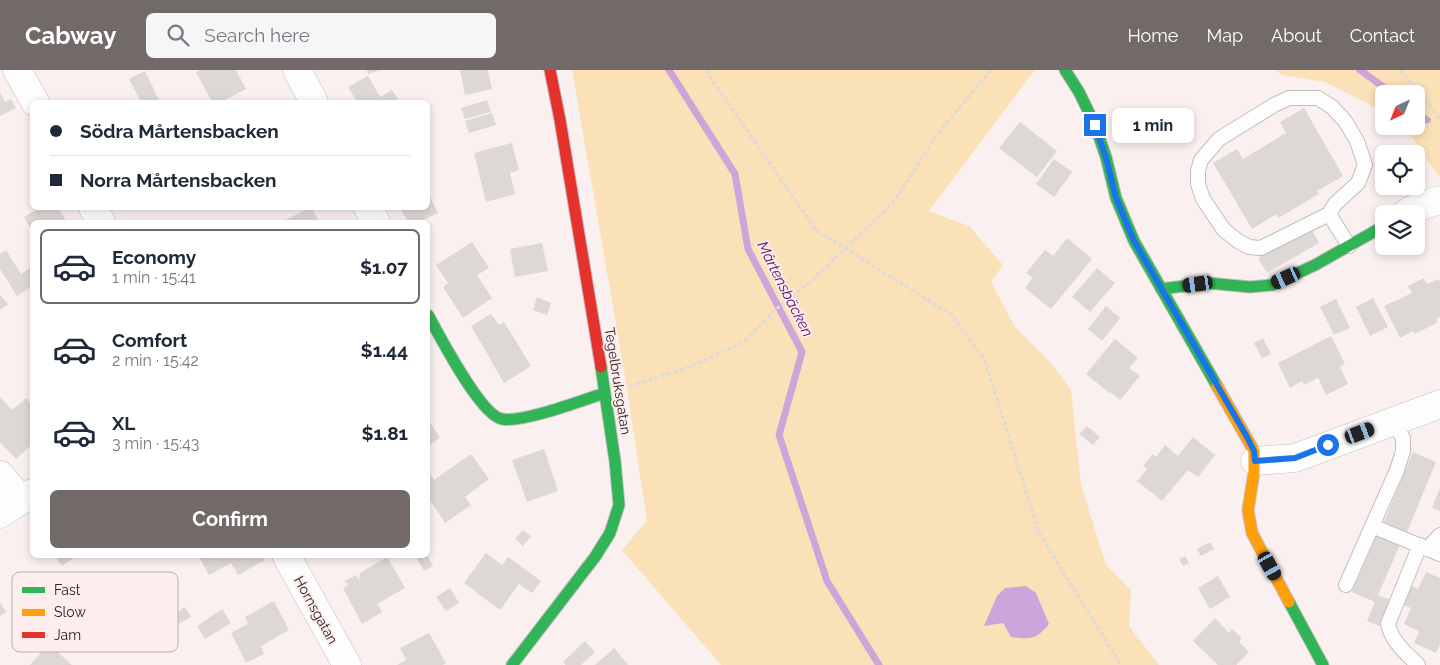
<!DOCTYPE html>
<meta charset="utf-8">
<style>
body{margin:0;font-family:Raleway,sans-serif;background:#f6f6f7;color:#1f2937;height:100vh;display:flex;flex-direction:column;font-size:19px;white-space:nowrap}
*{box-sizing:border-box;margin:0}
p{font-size:16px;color:#747a83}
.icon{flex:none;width:28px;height:28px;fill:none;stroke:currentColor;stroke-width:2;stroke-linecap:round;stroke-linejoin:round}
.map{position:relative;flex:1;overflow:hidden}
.side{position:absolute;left:30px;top:150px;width:400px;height:338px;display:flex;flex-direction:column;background:#fff;border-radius:8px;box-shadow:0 2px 8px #0003}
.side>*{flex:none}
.guide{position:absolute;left:30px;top:30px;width:400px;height:110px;border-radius:8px;box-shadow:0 2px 8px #0003;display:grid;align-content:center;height:110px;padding:0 20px;background:#fff}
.needle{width:32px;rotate:223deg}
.buttons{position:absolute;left:1375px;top:15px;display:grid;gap:10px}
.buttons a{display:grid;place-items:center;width:50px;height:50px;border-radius:8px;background:#fff;box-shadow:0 2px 8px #0003;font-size:25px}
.end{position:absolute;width:22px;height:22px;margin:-11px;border:6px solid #1a73e8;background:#fff;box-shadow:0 0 0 2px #fff}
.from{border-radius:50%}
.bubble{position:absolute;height:35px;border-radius:8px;background:#fff;box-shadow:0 2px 8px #0003;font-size:16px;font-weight:700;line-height:35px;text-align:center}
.car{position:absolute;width:15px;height:30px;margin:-15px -8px;border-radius:6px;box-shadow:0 0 4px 1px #0007;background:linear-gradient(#222 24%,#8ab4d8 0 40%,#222 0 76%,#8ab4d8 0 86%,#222 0)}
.guide b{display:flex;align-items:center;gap:18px;height:48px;font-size:19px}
.guide b+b{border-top:1px solid #e0e1e3}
.guide i{width:12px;height:12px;background:#1f2937}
ul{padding:9px 0 0;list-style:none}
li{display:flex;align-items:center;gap:15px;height:75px;margin:0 10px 8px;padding:0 10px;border:2px solid transparent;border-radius:8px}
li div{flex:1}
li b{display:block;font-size:19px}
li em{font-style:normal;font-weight:700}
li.active{border-color:#716a69}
li>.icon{width:45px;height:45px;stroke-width:1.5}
.cta{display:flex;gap:10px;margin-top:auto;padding:10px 20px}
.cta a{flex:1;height:58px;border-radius:8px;background:#716a69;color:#fff;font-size:20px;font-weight:700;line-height:58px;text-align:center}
header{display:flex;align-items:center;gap:30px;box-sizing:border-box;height:70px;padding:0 25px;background:#716a69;color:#fff}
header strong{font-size:24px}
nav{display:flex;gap:28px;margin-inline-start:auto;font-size:18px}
.search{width:350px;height:45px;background:#f6f6f7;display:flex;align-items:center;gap:12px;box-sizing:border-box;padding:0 18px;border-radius:8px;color:#747a83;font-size:19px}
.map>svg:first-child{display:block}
.green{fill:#fbe1b7}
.water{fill:#cea5da}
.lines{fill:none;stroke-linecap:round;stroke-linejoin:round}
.stream{stroke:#cea5da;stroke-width:7}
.building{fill:#ddd7d5}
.lane-casing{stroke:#c4bdbd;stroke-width:16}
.street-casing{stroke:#c4bdbd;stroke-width:29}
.fast-casing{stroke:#c4bdbd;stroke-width:13}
.slow-casing{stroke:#c4bdbd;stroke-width:13}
.jam-casing{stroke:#c4bdbd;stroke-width:13}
.path{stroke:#dddada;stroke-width:3;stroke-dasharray:4 2.5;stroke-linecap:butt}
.lane{stroke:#fefdfd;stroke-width:14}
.street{stroke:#fefdfd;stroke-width:28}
.fast{stroke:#30b455;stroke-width:11}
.slow{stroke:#ff9f0a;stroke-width:11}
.jam{stroke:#e5322d;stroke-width:11}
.route{stroke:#1a73e8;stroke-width:6}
.labels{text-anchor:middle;stroke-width:4;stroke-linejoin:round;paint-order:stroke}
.street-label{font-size:14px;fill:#272221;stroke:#fdeded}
.water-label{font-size:15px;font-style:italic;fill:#550e6b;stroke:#fdeded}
.key{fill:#fdeded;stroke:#bdb0b0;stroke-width:1}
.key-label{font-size:14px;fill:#272221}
</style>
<header>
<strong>Cabway</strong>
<div class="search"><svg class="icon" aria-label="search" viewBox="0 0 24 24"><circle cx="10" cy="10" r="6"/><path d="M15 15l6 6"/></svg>Search here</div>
<nav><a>Home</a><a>Map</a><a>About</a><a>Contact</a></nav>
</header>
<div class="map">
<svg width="1440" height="595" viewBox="0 0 1440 595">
<rect width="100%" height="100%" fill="#faf0f0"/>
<path class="green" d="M572 0H1035L929 141 969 156 1003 195 991 212 1015 257 1052 294 1071 320 1081 415 1106 495 1131 520 1129 556 1159 595H721L622 480 647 451 626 312Z
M1276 0H1440V108L1404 56H1416V24H1384V42L1325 12 1282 5Z"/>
<path class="water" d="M1026 516 1036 523 1049 554C1037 569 1030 570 1011 567L1003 553 984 556 997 526 1005 518Z"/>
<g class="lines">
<path class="stream" d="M669 0 735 104 748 179 802 282 779 365 827 511 879 595
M1360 0 1393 24
M1416 42 1427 50"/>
</g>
<path class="building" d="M200 0H236L246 19 221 32H212L196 2Z
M367 0H380L368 4Z
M460 0H488L492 19 465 25Z
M145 1 159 30 153 32H141L129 9Z
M368 6 380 27 392 20 400 32H357L348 17Z
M0 22 5 32 11 29 16 38 0 46Z
M487 30 491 42 465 49 461 38Z
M1304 38 1343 106 1317 121 1319 124 1278 148 1276 144 1252 159 1213 93 1237 79 1243 89 1286 63 1280 52Z
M492 43 496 55 469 63 465 51Z
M1020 52 1057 81 1037 107 999 78Z
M512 73 519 100 510 103 515 124 486 132 474 83Z
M1054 89 1072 102 1054 127 1036 114Z
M428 123 438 143 420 152H408L400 138H428Z
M39 138H58L66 151 32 152V161L24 147Z
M310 138H312L319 152H287L285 150Z
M1310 157 1319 173 1267 203 1258 188Z
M1067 168 1092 189 1051 239 1025 218 1032 208 1026 203 1045 180 1053 186Z
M472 172 489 198 477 205 492 228 463 248 443 217 448 213 436 195Z
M542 173 548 201 515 207 510 179Z
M6 180 21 204 32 197V216L17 226 0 199V184Z
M1097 198 1115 213 1090 242 1072 227Z
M1424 208 1427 214 1439 209 1440 212V247L1436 249 1438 252 1415 264 1413 261 1400 268 1384 236 1412 223 1408 216Z
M0 225 8 234 0 240Z
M537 227 551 233 547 245 533 240Z
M1373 228 1388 257 1370 266 1356 237Z
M1336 229 1350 258 1334 265 1320 237Z
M1106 236 1120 248 1102 271 1088 259Z
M491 244 499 255 504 252 531 296 504 313 471 256Z
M1331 266 1345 294 1340 297 1348 314 1326 325 1318 308 1304 315 1302 311 1290 318 1278 293Z
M1263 268 1271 284 1262 288 1254 273Z
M1115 269 1138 288 1129 298 1140 306 1120 330 1110 322 1109 323 1086 304Z
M0 327 12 340 26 328 32 335V374L16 389 0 372Z
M428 349 440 368 428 376Z
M1087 356 1100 367 1093 375 1079 364Z
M1193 367 1215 385 1198 407 1188 400 1162 431 1137 411 1147 399 1143 396 1153 384 1156 387 1165 375 1178 386Z
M544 379 558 421 527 432 512 390Z
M1413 382 1436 392 1407 462 1384 452Z
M471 384 489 409 465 427 471 435 445 453 428 427V400L434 410Z
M1440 418V441L1432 438Z
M523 460 531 466 523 476 515 469Z
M1377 465 1400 475 1378 525 1393 531 1382 557 1367 551 1375 532 1352 522Z
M1210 472 1214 479 1201 486 1197 479Z
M486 483 502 495 508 487 541 511 532 523 519 514 500 540 464 513Z
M54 485H78L62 496Z
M198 485H262L265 490 238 505 231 493 209 505Z
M415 485H427L433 496 424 501Z
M1185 486 1189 493 1183 496 1179 489Z
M387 487 405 518 377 534 382 542 362 554 343 518 348 515 345 511 356 505 359 510 360 503Z
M1426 502 1440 508V574L1436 583 1414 573 1419 561 1404 554 1411 538 1404 535 1412 516 1418 519Z
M1218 506 1230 527 1210 539 1198 518Z
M450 518 459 533 446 541 436 527Z
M274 531 289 560 261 576 264 584 246 593 231 563 248 554 245 547Z
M0 532 6 542 0 546Z
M185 537 191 547 173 557 168 548Z
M222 539 231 553 205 569 197 556Z
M1215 548 1229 563 1232 559 1242 568 1239 572 1249 582 1236 595H1218L1193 571Z
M429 563 446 593 443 595H397L406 590 400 578Z
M585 571 595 582 581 595H566L563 592Z
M49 574 72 595H30Z
M614 578 628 595H595Z"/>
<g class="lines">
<g class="lane-casing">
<path id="lane" d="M1329 144 1261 178 1249 177 1238 171 1224 160 1203 129 1198 114V101L1201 90 1219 69 1274 35 1289 28H1318L1332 37 1345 51 1357 71 1365 95 1358 113 1335 134 1329 144 1349 176
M1372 456 1440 484
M1427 479 1440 465
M1346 515 1397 400 1403 381V368L1393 351
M1418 595C1406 583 1392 572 1388 554L1420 475"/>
</g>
<g class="street-casing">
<path id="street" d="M17 0 35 32
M297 0 314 32
M93 138 101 152
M368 138 376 152
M1405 144 1417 137 1440 130
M1255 391 1295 388 1440 334
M0 405 21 430
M0 444 32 423
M286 485 347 595"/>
</g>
<g class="fast-casing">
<path id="fast" d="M1065 0 1079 22 1095 55 1106 87 1116 128 1134 171 1217 316
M1161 219 1208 213 1250 217 1272 215 1315 195 1384 156
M428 245C440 266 480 345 502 349 523 353 583 330 605 323
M1289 532 1323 595
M512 595 595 487 610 463 619 435 615 391 601 297"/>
</g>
<g class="slow-casing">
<path id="slow" d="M1217 316 1254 381V402L1248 440 1252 463 1289 532"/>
</g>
<g class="jam-casing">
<path id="jam" d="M550 0 560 50 601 297"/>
</g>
<path class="path" d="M707 0 708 4 816 160 952 245 985 291 1039 463 1121 595
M1400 0 1417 19 1440 49
M630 316 692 296 744 272 775 240 810 212 893 133 939 62 991 0"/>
<use href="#lane" class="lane"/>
<use href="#street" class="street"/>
<use href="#fast" class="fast"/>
<use href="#slow" class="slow"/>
<use href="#jam" class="jam"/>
</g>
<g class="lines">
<path class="route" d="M1095 55 1106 88 1116 128 1134 171 1247 367 1254 381 1255 391 1295 388 1328 375"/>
</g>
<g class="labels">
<g class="street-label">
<text transform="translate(618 311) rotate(81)" y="5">Tegelbruksgatan</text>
<text transform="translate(316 540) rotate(61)" y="5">Hornsgatan</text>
</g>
<g class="water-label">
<text transform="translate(785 219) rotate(63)" y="5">Mårtensbäcken</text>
</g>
</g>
<rect x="12" y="502" width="166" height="80" rx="8" class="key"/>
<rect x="22" y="517" width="23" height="6" fill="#30b455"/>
<rect x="22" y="539" width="23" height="7" fill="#ff9f0a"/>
<rect x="22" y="562" width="23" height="6" fill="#e5322d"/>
<g class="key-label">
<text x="54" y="525">Fast</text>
<text x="54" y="547">Slow</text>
<text x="54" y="570">Jam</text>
</g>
</svg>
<div class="buttons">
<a><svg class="needle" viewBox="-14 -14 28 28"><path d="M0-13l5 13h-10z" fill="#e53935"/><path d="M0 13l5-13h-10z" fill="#747a83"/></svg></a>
<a><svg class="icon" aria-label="locate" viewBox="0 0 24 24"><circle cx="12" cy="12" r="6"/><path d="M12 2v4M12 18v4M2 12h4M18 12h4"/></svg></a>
<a><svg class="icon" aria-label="layers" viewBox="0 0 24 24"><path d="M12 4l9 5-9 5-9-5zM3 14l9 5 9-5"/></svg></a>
</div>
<i class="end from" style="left:1328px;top:375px"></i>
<i class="end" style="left:1095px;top:55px"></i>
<div class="bubble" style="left:1112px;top:38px;width:82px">1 min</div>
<i class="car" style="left:1286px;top:208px;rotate:245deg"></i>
<i class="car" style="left:1198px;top:214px;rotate:262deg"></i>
<i class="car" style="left:1360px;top:363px;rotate:69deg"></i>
<i class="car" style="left:1270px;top:496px;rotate:151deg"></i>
<div class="guide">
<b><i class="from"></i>Södra Mårtensbacken</b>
<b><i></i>Norra Mårtensbacken</b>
</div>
<section class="side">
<ul>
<li class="active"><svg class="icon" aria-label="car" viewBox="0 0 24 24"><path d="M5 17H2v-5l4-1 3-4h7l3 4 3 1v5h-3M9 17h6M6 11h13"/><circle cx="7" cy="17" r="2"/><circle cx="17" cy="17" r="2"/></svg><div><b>Economy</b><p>1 min · 15:41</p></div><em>$1.07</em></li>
<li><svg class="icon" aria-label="car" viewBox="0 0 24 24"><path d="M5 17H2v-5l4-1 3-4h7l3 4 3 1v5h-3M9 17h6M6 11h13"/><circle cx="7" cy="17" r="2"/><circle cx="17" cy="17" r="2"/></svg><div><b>Comfort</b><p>2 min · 15:42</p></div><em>$1.44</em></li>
<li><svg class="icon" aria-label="car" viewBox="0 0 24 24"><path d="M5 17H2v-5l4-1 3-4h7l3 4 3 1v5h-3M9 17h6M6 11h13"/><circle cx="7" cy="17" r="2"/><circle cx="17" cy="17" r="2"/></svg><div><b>XL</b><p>3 min · 15:43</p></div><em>$1.81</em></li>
</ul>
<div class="cta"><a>Confirm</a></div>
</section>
</div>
